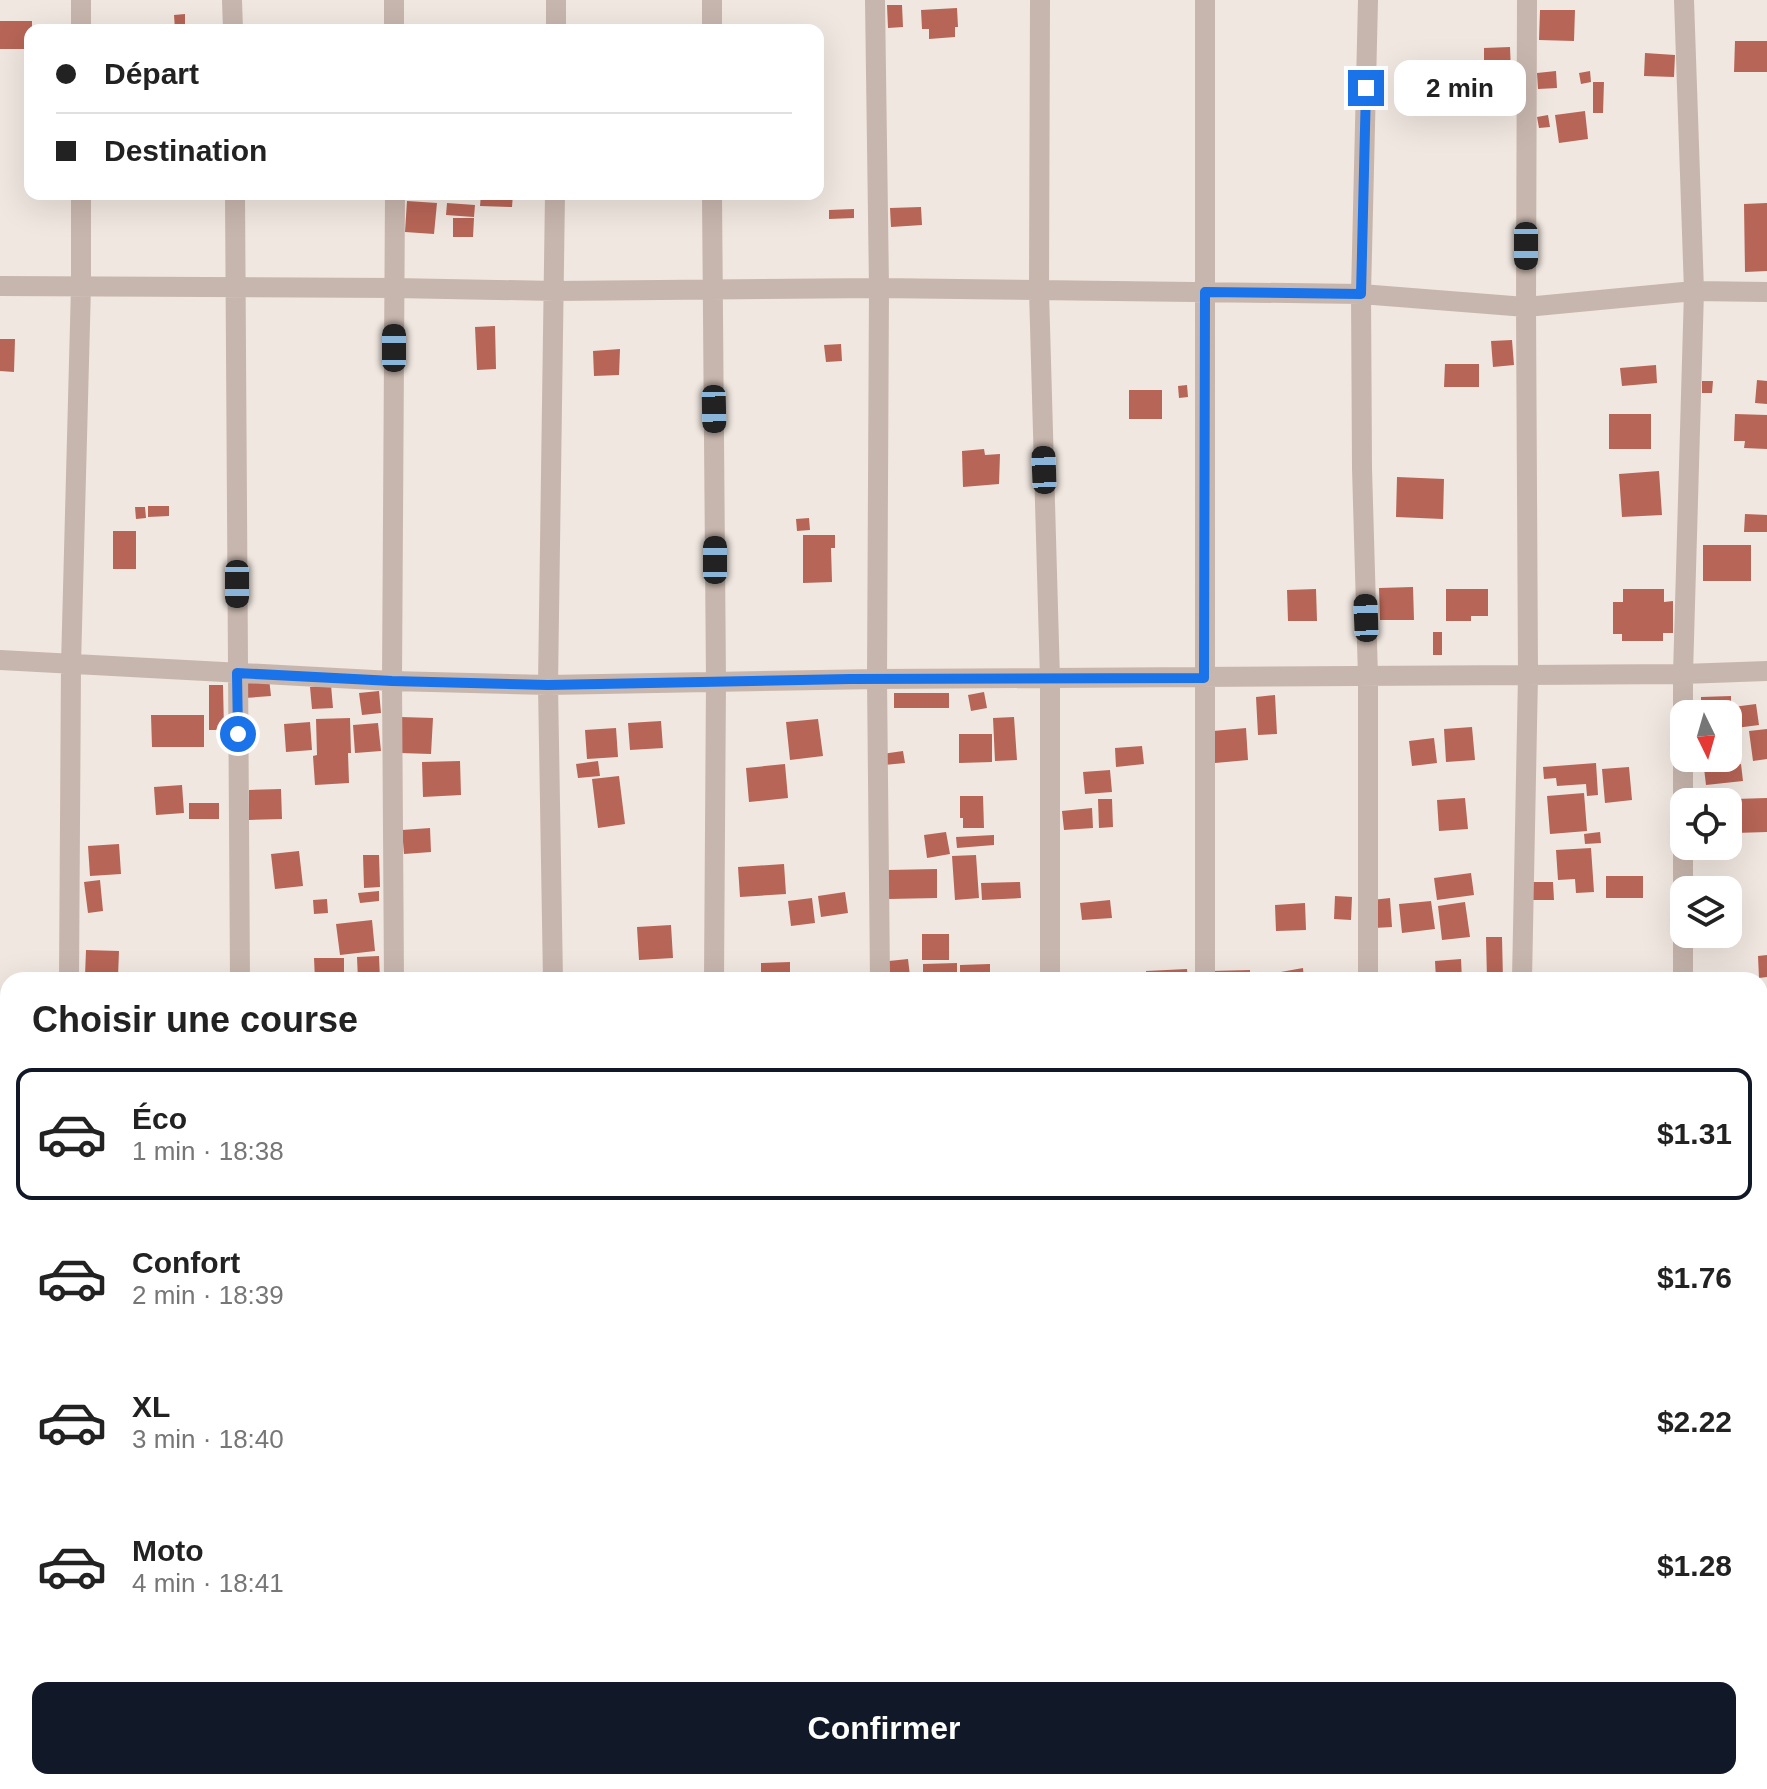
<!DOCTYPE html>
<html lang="fr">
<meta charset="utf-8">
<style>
body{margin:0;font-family:Arial,sans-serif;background:#f6f6f6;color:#222;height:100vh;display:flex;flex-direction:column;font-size:30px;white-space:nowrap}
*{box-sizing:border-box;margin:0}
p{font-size:26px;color:#767676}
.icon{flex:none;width:44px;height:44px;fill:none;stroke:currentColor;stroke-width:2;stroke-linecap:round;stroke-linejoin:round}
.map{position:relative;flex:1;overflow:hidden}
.sheet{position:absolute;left:0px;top:972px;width:1768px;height:818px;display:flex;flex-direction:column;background:#fff;border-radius:24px 24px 0 0;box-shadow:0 8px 32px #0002}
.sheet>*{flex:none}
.hud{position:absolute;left:24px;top:24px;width:800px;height:176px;border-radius:16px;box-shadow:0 8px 32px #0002;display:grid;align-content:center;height:176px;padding:0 32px;background:#fff}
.needle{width:52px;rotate:175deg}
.fabs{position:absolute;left:1670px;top:700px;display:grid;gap:16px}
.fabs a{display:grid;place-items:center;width:72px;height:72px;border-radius:16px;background:#fff;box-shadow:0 8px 32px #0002;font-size:40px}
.end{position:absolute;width:36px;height:36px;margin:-18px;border:10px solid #1a73e8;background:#fff;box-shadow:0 0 0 4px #fff}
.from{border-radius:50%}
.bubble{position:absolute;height:56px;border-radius:16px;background:#fff;box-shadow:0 8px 32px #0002;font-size:26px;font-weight:800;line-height:56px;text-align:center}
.car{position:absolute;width:24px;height:48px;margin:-24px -12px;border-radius:10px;box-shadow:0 0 6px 2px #0007;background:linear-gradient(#222 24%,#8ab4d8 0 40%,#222 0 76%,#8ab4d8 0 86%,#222 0)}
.hud b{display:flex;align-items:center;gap:28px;height:76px;font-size:30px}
.hud b+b{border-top:2px solid #e0e0e0}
.hud i{width:20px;height:20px;background:#222}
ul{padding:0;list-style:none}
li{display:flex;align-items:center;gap:24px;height:132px;margin:0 16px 12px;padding:0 16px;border:4px solid transparent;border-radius:16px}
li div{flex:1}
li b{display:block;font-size:30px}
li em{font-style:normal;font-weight:800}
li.selected{border-color:#111827}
li>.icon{width:72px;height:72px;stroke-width:1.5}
h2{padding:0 32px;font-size:36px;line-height:96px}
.primary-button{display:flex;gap:16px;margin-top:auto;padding:16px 32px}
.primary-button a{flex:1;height:92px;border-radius:16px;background:#111827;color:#fff;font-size:32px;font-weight:800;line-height:92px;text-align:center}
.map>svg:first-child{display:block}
.building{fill:#b76556}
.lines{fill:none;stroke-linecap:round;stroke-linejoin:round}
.street{stroke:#c7b6ad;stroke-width:20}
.route{stroke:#1a73e8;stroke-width:10}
</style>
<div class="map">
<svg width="1767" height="1789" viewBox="0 0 1767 1789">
<rect width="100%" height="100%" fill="#f0e7e0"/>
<path class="building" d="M887 5H902L903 27 888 28Z
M957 8 958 27H955V37L929 39V29H922L921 10Z
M1540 10H1575L1574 41 1539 40Z
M185 14V30H175L174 15Z
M0 21H32V30H30V49H0Z
M1735 41H1767V72H1734Z
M1510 47 1511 72 1484 73V48Z
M1645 53 1675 55 1674 77 1644 76Z
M1445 63H1465V73H1445Z
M1556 71 1557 88 1538 89 1537 73Z
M1590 71 1591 82 1581 84 1579 73Z
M1593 82H1604L1603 113H1593Z
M1585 111 1588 139 1559 143 1555 115Z
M1548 115 1550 127 1539 128 1537 117Z
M481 194H513L512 207 480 206Z
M407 201 437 203 434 234 405 232Z
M447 203 475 205 474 217 446 215Z
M1767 203V271L1745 272 1744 204Z
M921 207 922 225 891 227 890 208Z
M854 209V218L829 219V210Z
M453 218H474L473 237H453Z
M495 326 496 369 477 370 475 327Z
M0 339H15L14 372 0 371Z
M1512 340 1514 365 1493 367 1491 341Z
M841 344 842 361 826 362 824 345Z
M620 349 619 375 594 376 593 351Z
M1445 364H1479V387H1444Z
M1656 365 1657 383 1622 386 1620 368Z
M1757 380 1767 381V404L1755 403Z
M1702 381H1713L1712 393H1702Z
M1187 385 1188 397 1179 398 1178 386Z
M1129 390H1162V419H1129Z
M1609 414H1651V449H1609Z
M1735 414 1767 415V449L1744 448 1745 441H1734Z
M984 449 985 455 1000 454 999 484 963 487 962 451Z
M1659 471 1662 515 1622 517 1619 474Z
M1397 477 1444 479 1443 519 1396 517Z
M148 506H169V516L148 517Z
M135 507H145L146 518 136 519Z
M1745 514 1767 515V532H1744Z
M809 518 810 530 797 531 796 519Z
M113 531H136V569H113Z
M803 535H835V548H831L832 582 803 583Z
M1703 545H1751V581H1703Z
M1413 587 1414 620H1380L1379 588Z
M1316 589 1317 621H1288L1287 590Z
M1446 589H1488V616H1471V621H1446Z
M1623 589H1664V602L1673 601V633H1663V641H1622V634H1613V602H1623Z
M1433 632H1442V655H1433Z
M269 678 271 696 245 698 243 681Z
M209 685H223L224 730H209Z
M331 685 333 708 312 709 310 687Z
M379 691 381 713 362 715 359 693Z
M984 692 987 708 971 711 968 695Z
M894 693H949V708H894Z
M1275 695 1277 734 1258 735 1256 697Z
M1731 696V716H1728V714H1701V697Z
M1756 704 1759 725 1728 729V721L1735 720 1733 707Z
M151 715H204V747H152Z
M401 717 433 718 431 754 400 753Z
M1014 717 1017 760 995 761 993 718Z
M350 718 351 753H348L349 783 315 785 313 756 317 755 316 719Z
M818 719 823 756 790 760 786 722Z
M661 721 663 748 630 750 628 723Z
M310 722 312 750 286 752 284 724Z
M378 723 381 751 355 753 353 725Z
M1472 727 1475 760 1446 762 1444 729Z
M616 728 618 757 587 759 585 730Z
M1246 728 1248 760 1215 763 1213 731Z
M1767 729V759L1753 761 1749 731Z
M1736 733 1739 758 1728 760V734Z
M959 734H992V762L959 763Z
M1434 738 1437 763 1412 766 1409 741Z
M1142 746 1144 764 1116 767 1115 748Z
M903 751 905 763 884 765 882 754Z
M460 761 461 795 423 797 422 762Z
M598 761 600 776 578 778 576 764Z
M1596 763 1598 795 1587 796 1586 784 1557 786 1556 778 1544 779 1543 767Z
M785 764 788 798 749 802 746 768Z
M1741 764 1743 781 1706 785 1704 768Z
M1629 767 1632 800 1605 803 1602 769Z
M1110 770 1112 792 1085 794 1083 772Z
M619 776 625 824 598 828 592 779Z
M182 785 184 813 156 815 154 787Z
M281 789 282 819 249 820V790Z
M1584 793 1587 831 1550 834 1547 796Z
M960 796H983L984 828H963V818H960Z
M1465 798 1468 829 1439 831 1437 800Z
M1767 798V832L1735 833V799Z
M1098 799H1112L1113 827 1099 828Z
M189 803H219V819H189Z
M1092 808 1093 828 1064 830 1062 811Z
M430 828 431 852 404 854 402 830Z
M946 832 950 854 927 858 924 835Z
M1600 832 1601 843 1585 844 1584 834Z
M994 835V845L957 848 956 837Z
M119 844 121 874 90 876 88 846Z
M1591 848 1594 892 1576 893 1575 879 1558 880 1556 850Z
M299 851 303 886 275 889 271 854Z
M363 855H379L380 887 364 888Z
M976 855 979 898 955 900 952 856Z
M784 864 786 894 740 897 738 867Z
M937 869V898L888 899 887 870Z
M1471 873 1474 895 1437 900 1434 878Z
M1606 876H1643V898H1606Z
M100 880 103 911 88 913 84 882Z
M1020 882 1021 898 982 900 981 883Z
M1533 882H1553L1554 900H1533Z
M379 891V901L360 903 358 893Z
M845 892 848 913 821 917 818 896Z
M1335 896 1352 897 1351 920 1334 919Z
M812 898 815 923 791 926 788 901Z
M1390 898 1392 927 1374 928 1372 900Z
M327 899 328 913 314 914 313 900Z
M1110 900 1112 918 1082 920 1080 903Z
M1431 901 1435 929 1402 933 1399 904Z
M1465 902 1470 937 1442 940 1438 906Z
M1305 903 1306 930 1276 931 1275 905Z
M372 920 375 951 340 955 336 924Z
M671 925 673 958 639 960 637 927Z
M922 934H949V960H922Z
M1486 937H1502L1503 980H1487Z
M86 950 119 951 118 977 85 976Z
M1767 955V977L1759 978 1758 956Z
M379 956 380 980H358L357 957Z
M314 958H344V980H315Z
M908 959 910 976 890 978 889 961Z
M1461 959 1462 980H1436L1435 961Z
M790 962V980H761V963Z
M957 963V980H923V964Z
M990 964V980H960V965Z
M1303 968 1304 980H1276L1275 973Z
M1187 969 1188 980H1147L1146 971Z
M1250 970V980H1211L1210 971Z
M0 1080H4L7 1109 0 1110Z
M0 1119 8 1120V1148H0Z
M0 1324H8V1357H0Z"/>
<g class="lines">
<path class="street" d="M81 0V30
M232 0 233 30
M394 0V30
M712 0V30
M875 0 879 288 877 679 880 980
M1040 0 1039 291 1050 679V980
M1205 0V980
M1368 0 1361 294 1362 468 1368 677V980
M556 30V0
M235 194 240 980
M712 194 716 681 714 980
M0 286 395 288 555 291 879 288 1361 294 1526 307 1694 291 1767 292
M0 660 392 681 548 685 877 679 1683 674 1767 671
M69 980 71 665 81 286V194
M394 980 392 681 395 194
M553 980 548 685 555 194
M1522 980 1528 675 1526 307 1527 0
M1683 980V674L1694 291 1684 0
M0 1048 8 1049
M1760 1051H1767
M0 1420H8
M1760 1428H1767
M719 1782V1789
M886 1782V1789
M1047 1782V1789
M1206 1782V1789
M64 1789V1782
M1315 1789H1407
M1499 1789V1782
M1662 1789V1782"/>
</g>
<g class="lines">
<path class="route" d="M238 734 237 673 392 681 548 685 850 679 1204 678 1205 292 1361 294 1366 88"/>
</g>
</svg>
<div class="fabs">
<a><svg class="needle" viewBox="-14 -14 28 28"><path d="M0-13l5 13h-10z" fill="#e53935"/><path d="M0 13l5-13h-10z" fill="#767676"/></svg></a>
<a><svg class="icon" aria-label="locate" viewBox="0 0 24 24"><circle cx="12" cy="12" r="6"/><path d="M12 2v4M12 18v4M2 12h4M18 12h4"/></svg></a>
<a><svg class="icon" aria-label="layers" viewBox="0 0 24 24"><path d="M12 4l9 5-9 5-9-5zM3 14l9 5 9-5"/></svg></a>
</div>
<i class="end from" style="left:238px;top:734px"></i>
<i class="end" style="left:1366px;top:88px"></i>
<div class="bubble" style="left:1394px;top:60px;width:132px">2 min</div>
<i class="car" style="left:1526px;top:246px;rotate:180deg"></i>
<i class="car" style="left:394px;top:348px;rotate:0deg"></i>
<i class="car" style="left:714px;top:409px;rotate:179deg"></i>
<i class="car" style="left:1044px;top:470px;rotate:358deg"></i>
<i class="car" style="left:715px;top:560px;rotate:0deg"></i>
<i class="car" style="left:237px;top:584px;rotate:180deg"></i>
<i class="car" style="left:1366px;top:618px;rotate:358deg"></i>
<div class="hud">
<b><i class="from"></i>Départ</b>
<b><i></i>Destination</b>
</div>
<section class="sheet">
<h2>Choisir une course</h2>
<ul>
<li class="selected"><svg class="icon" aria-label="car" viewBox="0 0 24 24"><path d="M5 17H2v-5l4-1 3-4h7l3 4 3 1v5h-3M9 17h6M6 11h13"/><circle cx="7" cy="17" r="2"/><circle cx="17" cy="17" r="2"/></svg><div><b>Éco</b><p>1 min · 18:38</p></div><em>$1.31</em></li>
<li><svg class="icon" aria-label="car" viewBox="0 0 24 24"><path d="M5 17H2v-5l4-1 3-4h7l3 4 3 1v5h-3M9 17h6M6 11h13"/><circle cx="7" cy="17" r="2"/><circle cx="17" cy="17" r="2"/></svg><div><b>Confort</b><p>2 min · 18:39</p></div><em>$1.76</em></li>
<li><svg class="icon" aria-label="car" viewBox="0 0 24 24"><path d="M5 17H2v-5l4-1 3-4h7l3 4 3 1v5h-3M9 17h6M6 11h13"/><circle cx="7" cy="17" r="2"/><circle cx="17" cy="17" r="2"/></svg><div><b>XL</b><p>3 min · 18:40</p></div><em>$2.22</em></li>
<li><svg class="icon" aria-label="car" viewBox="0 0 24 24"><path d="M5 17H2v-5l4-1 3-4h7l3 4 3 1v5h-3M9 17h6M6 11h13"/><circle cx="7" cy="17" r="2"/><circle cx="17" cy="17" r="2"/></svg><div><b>Moto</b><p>4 min · 18:41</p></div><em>$1.28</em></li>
</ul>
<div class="primary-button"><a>Confirmer</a></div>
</section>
</div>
